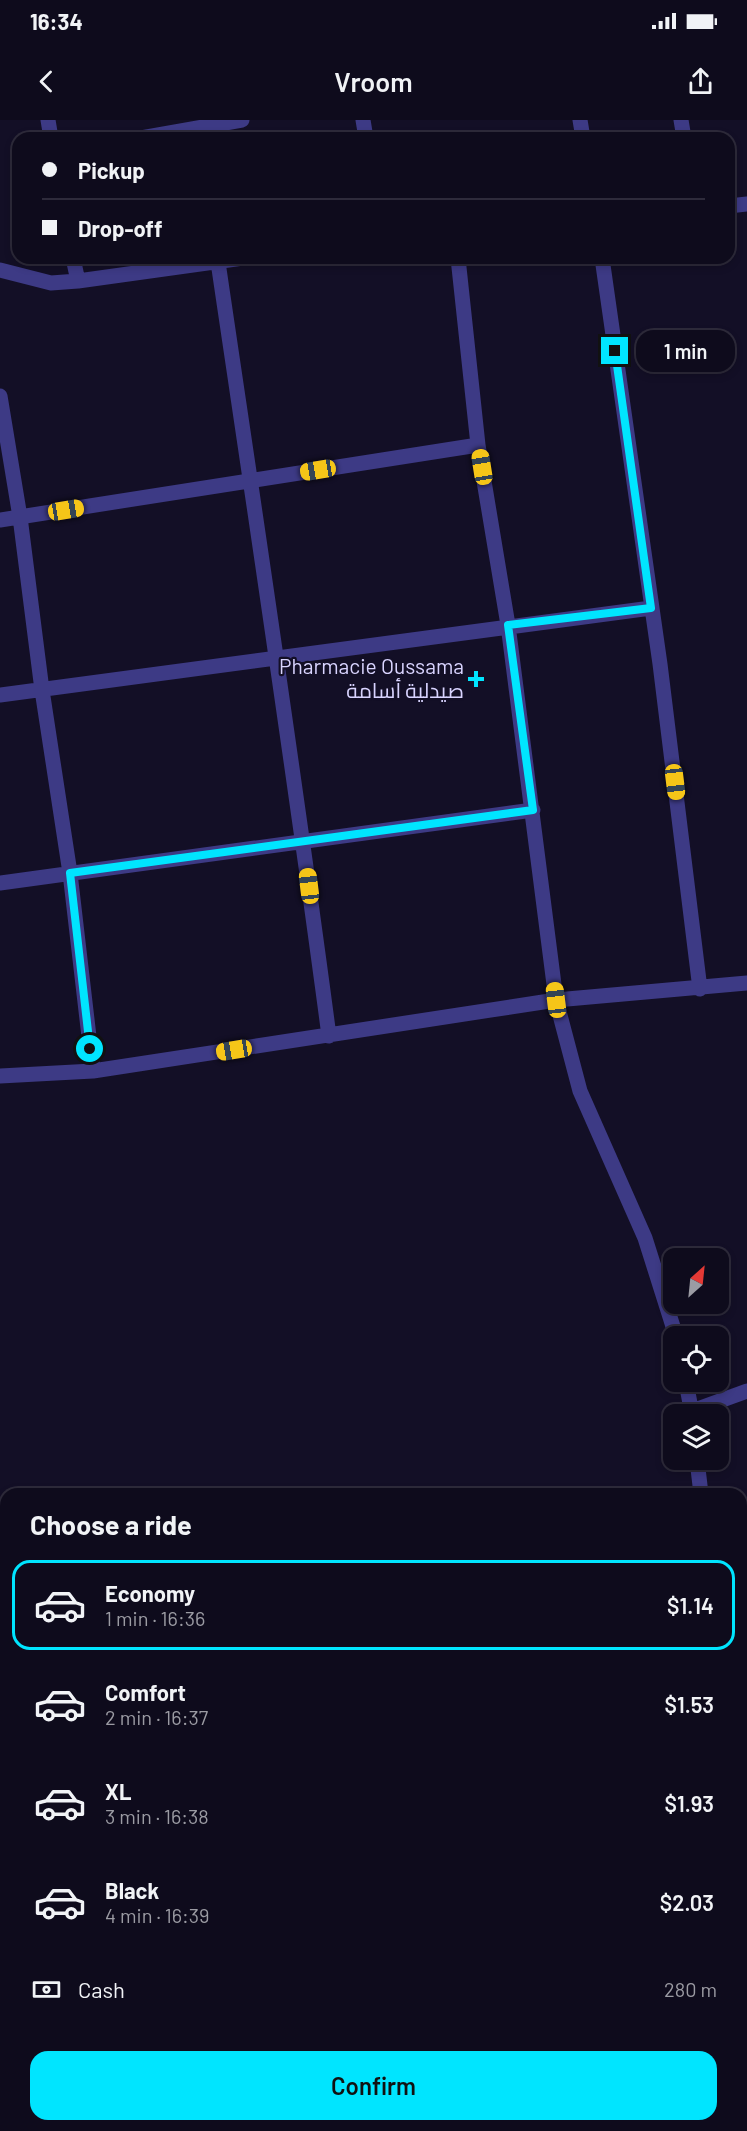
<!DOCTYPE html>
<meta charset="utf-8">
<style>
body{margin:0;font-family:Barlow,Cairo,sans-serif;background:#171425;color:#f1f3f6;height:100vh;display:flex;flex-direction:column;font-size:22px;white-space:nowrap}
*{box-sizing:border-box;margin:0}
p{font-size:20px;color:#9b9ba3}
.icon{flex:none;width:33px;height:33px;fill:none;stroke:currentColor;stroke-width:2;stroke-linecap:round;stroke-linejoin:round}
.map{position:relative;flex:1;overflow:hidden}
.drawer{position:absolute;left:0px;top:1368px;width:747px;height:644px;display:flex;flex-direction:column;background:#0e0b1c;border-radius:18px 18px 0 0;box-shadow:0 3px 9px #0003,0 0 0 2px #2e2b3b}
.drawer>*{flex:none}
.guide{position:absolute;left:12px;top:12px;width:723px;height:132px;border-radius:18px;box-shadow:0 3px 9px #0003,0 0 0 2px #2e2b3b;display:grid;align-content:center;height:132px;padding:0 30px;background:#0e0b1c}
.needle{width:39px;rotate:27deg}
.fabs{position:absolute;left:663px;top:1128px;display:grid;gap:12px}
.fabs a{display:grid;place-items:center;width:66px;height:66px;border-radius:12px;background:#0e0b1c;box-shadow:0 3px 9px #0003,0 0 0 2px #2e2b3b;font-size:30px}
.end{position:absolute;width:27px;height:27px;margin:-14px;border:8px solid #00e5ff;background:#111;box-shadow:0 0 0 3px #111}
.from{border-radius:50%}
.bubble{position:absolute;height:42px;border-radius:18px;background:#0e0b1c;box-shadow:0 3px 9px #0003,0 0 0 2px #2e2b3b;font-size:20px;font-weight:600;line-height:42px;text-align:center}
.car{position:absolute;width:18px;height:36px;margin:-18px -9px;border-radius:8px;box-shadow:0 0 4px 2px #0007;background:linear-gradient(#f5c518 24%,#345 0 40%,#f5c518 0 76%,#345 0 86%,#f5c518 0)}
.guide b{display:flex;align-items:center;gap:21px;height:57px;font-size:22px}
.guide b+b{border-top:2px solid #2e2b3b}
.guide i{width:15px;height:15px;background:#f1f3f6}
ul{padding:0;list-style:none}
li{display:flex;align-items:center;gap:18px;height:90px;margin:0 12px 9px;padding:0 18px;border:3px solid transparent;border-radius:18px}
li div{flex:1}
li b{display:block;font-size:22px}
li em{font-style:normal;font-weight:600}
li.current{border-color:#00e5ff}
li>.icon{width:54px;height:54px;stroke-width:1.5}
h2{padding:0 30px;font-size:27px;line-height:72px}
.pay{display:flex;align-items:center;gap:15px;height:66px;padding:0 30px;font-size:22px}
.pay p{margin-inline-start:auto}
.primary-button{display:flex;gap:12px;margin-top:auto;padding:12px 30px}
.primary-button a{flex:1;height:69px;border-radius:18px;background:#00e5ff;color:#111;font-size:24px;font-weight:600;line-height:69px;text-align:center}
.status{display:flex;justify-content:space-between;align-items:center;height:42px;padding:0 30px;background:#0e0b1c;direction:ltr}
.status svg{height:16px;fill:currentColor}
header{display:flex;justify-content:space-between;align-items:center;height:78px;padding:0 30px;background:#0e0b1c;font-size:27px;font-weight:600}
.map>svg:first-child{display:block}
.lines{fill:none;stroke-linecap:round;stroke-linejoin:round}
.stream{stroke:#0c2248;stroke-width:9}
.minor{stroke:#3d3a85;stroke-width:15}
.route{stroke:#00e5ff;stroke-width:8}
.poi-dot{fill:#00e5ff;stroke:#130f26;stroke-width:2}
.labels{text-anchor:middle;stroke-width:4.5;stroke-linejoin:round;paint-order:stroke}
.poi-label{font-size:21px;fill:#d9d4ff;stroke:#130f26;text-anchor:end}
</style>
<div class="status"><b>16:34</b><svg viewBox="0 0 49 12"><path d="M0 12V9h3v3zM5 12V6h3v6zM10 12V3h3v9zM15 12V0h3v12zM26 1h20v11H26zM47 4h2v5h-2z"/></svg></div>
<header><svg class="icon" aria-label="back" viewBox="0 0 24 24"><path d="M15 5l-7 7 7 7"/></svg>Vroom<svg class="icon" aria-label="share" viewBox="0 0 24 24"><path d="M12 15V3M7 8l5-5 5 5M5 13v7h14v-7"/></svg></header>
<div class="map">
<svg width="747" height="2011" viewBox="0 0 747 2011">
<rect width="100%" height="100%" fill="#130f26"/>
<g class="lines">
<path class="stream" d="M0 1576 6 1580
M0 1959 6 1945"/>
<path class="minor" d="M48 0 51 18
M363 0 366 18
M580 0 583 18
M681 0 684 18
M141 18 242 0
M729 86 747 84
M73 138 78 161
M458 138 478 325 508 505 556 880 580 971 645 1118 676 1216
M602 138 660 544 700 869
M218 142C256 400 295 657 329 916
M0 150 51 163 78 161 243 138
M0 276 20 397 42 570 70 753 93 951
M0 400 478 325
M0 575 651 488
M0 763 533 690
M0 956 93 951 556 880 747 863
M686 1262 692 1294
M692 1291 747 1271
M697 1340 701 1374
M741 1502 747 1504
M741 1806 747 1808
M741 1885 747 1888
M651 2006 664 2011"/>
</g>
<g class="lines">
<path class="route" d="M90 929 70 753 533 690 508 505 651 488 615 231"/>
</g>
<path class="poi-dot" d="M473 550h6v6h6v6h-6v6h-6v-6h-6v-6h6z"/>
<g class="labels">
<g class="poi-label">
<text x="464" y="554">Pharmacie Oussama<tspan x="464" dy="24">صيدلية أسامة</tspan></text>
</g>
</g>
</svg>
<div class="fabs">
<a><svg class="needle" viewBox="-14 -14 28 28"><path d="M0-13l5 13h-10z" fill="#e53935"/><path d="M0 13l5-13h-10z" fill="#9b9ba3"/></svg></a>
<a><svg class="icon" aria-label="locate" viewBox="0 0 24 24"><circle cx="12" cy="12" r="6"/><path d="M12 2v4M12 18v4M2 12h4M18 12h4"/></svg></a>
<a><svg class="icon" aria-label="layers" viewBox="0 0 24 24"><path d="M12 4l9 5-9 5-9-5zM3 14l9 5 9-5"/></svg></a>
</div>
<i class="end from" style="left:90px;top:929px"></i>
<i class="end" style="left:615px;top:231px"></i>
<div class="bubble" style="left:636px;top:210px;width:99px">1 min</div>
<i class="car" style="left:482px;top:347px;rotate:351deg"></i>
<i class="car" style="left:318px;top:350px;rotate:261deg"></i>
<i class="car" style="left:66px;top:390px;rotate:81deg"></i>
<i class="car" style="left:675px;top:662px;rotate:173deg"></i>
<i class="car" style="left:309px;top:766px;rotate:353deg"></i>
<i class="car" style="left:556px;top:880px;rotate:353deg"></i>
<i class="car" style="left:234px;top:930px;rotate:261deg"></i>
<div class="guide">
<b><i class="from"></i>Pickup</b>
<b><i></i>Drop-off</b>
</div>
<section class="drawer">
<h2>Choose a ride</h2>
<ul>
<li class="current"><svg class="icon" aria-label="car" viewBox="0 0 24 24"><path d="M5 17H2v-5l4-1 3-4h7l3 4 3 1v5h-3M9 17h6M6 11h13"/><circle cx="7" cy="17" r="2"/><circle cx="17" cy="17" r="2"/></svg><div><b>Economy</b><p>1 min · 16:36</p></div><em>$1.14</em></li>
<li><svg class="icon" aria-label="car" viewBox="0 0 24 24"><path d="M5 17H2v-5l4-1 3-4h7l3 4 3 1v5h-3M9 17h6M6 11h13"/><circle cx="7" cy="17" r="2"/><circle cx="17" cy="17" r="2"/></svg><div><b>Comfort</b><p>2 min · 16:37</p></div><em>$1.53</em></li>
<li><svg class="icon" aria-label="car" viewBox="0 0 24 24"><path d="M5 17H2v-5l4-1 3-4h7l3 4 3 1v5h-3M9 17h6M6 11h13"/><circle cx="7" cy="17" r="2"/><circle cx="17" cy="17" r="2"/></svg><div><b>XL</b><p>3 min · 16:38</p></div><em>$1.93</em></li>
<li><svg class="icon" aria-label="car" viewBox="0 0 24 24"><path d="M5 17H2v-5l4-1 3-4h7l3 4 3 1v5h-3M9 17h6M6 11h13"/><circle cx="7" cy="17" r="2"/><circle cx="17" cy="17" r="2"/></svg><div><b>Black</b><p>4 min · 16:39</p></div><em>$2.03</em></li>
</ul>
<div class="pay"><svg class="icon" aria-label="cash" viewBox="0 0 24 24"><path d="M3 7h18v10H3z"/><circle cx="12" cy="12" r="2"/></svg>Cash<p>280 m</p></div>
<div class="primary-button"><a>Confirm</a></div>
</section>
</div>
